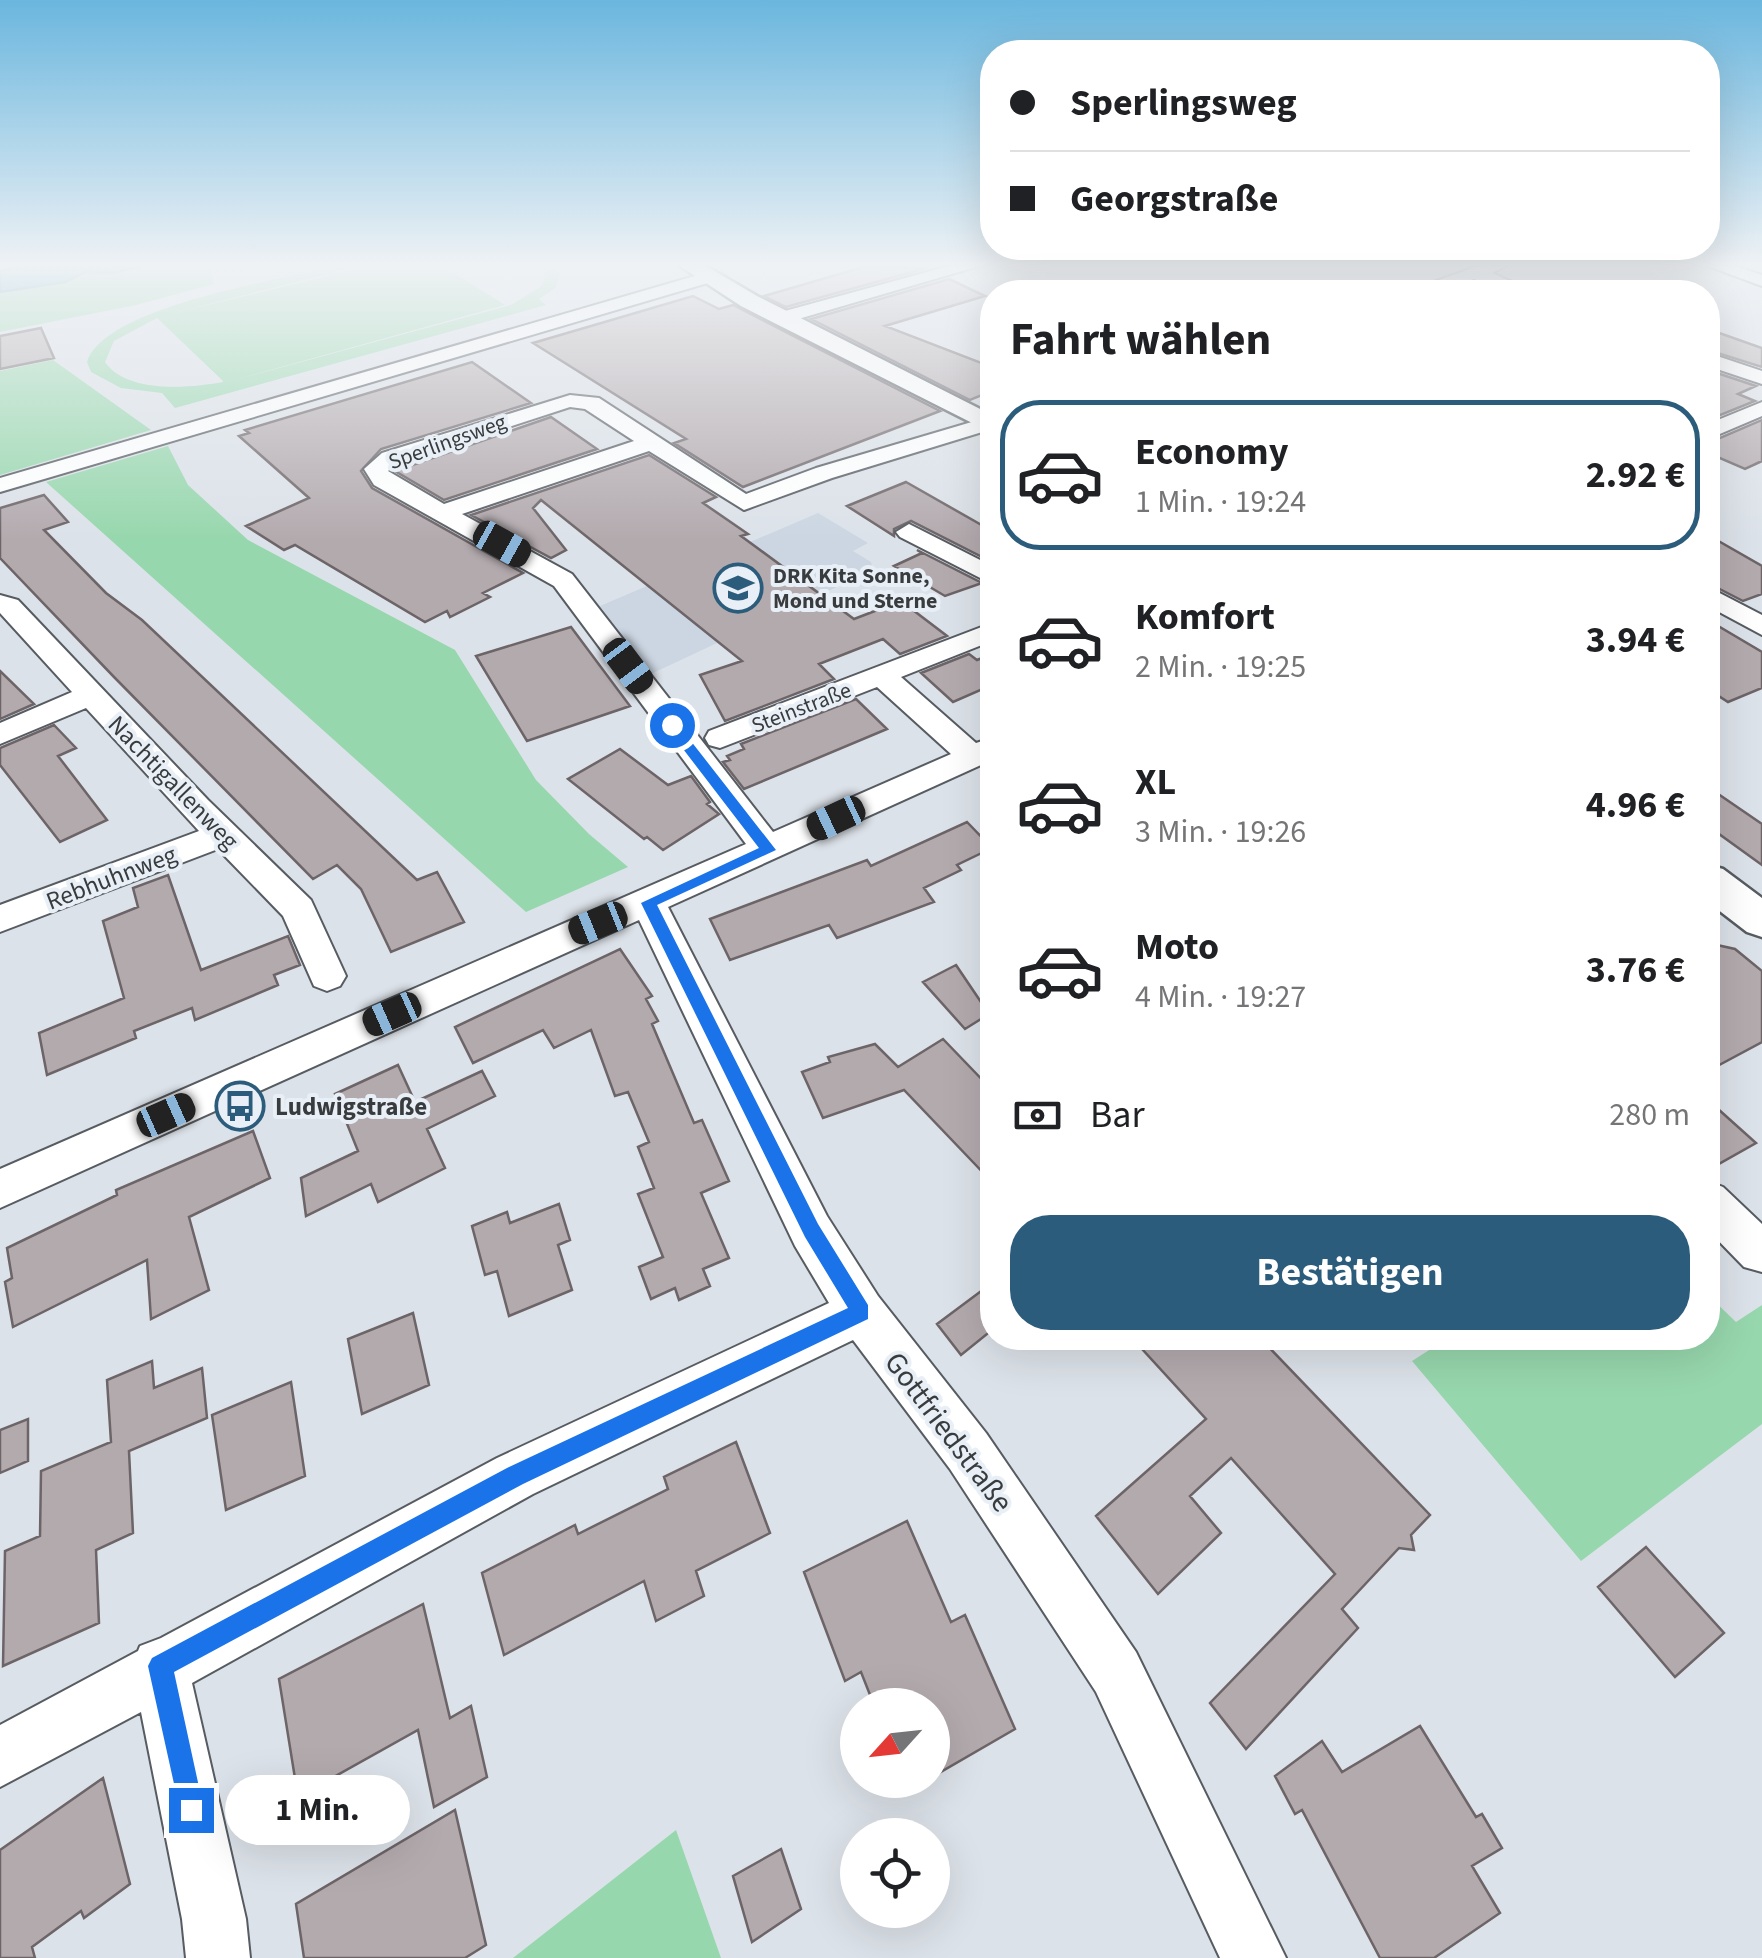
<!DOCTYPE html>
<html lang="de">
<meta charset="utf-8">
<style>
body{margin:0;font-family:"Source Sans 3",sans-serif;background:#f6f6f6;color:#202124;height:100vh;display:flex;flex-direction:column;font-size:38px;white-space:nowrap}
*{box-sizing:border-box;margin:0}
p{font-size:32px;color:#757577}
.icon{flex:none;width:55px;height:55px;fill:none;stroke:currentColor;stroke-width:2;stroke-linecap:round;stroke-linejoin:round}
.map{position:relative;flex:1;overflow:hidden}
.side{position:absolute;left:980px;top:280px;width:740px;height:1070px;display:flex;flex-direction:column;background:#fff;border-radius:40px;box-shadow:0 10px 40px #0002}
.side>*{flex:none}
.guide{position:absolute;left:980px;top:40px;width:740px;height:220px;border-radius:40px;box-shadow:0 10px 40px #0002;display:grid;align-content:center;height:220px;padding:0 30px;background:#fff}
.needle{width:65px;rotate:243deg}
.fabs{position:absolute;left:840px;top:1688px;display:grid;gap:20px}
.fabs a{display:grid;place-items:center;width:110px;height:110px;border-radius:50%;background:#fff;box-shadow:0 10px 40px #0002;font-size:50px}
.end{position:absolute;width:45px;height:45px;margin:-22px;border:12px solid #1a73e8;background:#fff;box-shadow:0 0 0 5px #fff}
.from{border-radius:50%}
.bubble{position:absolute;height:70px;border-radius:35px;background:#fff;box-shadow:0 10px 40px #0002;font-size:32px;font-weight:700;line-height:70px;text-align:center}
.car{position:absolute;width:30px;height:60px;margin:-30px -15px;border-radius:12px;box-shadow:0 0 8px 2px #0007;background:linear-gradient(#222 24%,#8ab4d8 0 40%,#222 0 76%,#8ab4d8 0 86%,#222 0)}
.guide b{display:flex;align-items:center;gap:35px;height:95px;font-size:38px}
.guide b+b{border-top:2px solid #e0e0e0}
.guide i{width:25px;height:25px;background:#202124}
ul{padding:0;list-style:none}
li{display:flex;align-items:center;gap:30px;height:150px;margin:0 20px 15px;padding:0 10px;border:5px solid transparent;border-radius:40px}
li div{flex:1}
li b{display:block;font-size:38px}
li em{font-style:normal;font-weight:700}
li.current{border-color:#2c5c7b}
li>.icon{width:90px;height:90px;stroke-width:1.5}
h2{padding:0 30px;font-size:45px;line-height:120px}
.pay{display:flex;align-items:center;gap:25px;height:110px;padding:0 30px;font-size:38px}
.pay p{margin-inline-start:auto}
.cta{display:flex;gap:20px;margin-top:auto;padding:20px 30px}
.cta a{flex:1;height:115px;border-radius:40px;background:#2c5c7b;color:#fff;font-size:40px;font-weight:700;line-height:115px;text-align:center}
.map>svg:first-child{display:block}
.built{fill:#cbd6e2}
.green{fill:#97d7ad;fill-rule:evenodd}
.water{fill:#4db9ce;stroke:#4794a3;stroke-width:2.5}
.building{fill:#b3aaae;stroke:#6c6467;stroke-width:2.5}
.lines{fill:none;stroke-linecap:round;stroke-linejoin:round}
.minor-casing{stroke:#575c62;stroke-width:4}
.tertiary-casing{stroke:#575c62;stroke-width:5}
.minor{fill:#fff;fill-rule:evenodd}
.tertiary{fill:#fff;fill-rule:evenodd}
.route{fill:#1a73e8}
.labels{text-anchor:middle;stroke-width:8;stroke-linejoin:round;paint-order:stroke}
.far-street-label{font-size:22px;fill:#393c3e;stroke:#e9eff6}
.far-poi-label{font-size:22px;font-weight:bold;fill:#393c3e;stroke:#e9eff6;text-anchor:start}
.street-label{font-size:25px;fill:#393c3e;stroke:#e9eff6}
.poi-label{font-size:25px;font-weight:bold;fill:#393c3e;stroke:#e9eff6;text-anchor:start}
.near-street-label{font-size:30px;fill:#393c3e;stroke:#e9eff6}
</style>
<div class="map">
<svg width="1762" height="1958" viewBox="0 0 1762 1958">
<rect width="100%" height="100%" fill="#dce2e9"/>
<path class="built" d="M818 513 868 543 853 551 871 562 873 570 651 674 600 606Z"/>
<path class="green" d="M0 266H209L214 284 136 305 0 332Z
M336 266H359L166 315 368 266H443L505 305 231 381 511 305 542 286 546 274 542 266H556L560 274 555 288 539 299 546 305 175 408 162 393 121 388 91 372 87 362C105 306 281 280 336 266ZM157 318 223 381V382C190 388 127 394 105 362L114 341Z
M53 360 151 430 0 475V371Z
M168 446 188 485 248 540 455 650 536 780 589 834 628 867 526 912 46 482Z
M1708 1295 1736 1322 1762 1305V1424L1581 1561 1412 1361 1448 1338H1708Z
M676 1830 721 1958H513Z"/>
<path class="water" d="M25 266H141L112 273 85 272 65 282 0 292V271Z"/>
<path class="building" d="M867 266 927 268 786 307 764 296Z
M949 279 985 296 885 326 992 367V391L970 400 811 319Z
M693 296 719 309 733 305 940 411 743 487 674 443 686 439 533 343Z
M41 328 54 358 0 369V336Z
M1708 329 1762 348V367L1708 350Z
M472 362 531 403 381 449 361 471 372 488 523 573 483 593 490 597 450 617 447 611 425 622 295 545 284 550 246 526 309 498 239 436 249 433 245 430Z
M1708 370 1756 386 1738 394 1755 401 1708 420Z
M551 417 597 449 444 500 395 471Z
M1762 420V461L1745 469 1708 453V443Z
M649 455 716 497 703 503 748 534 741 536 854 619 901 601 947 636 900 654 883 639 819 664 834 679 725 721 700 675 742 661 541 500 533 508 566 550 551 558 471 515Z
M906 482 992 531V562L911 521 894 529V536L847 506Z
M44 495 68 522 44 530 106 593 142 620 417 880 437 872 464 922 391 952 361 889 337 865 313 879 114 677 0 558V508Z
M1708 535 1762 566V594L1743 601 1708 583Z
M917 550 982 583 945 596 894 566 922 553Z
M1708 620 1762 652V688L1728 702 1708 689Z
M571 627 630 706 527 741 476 656Z
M969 654 977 660 992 654V685L953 702 921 673Z
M0 671 34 704 0 719Z
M856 699 887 729 744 789 723 762 730 760 727 756 744 749 741 744Z
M54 725 76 748 58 756 107 820 60 842 0 765V748Z
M620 749 668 785 691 776 710 802 707 804 719 814 663 850 647 837 644 839 568 779Z
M1708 787 1762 824V865L1708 826Z
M967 822 992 848 957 865 961 870 924 888 934 902 837 938 829 925 730 960 710 919 867 860 871 866Z
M168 875 201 970 288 936 300 965 274 975 278 985 195 1020 192 1008 134 1031 136 1038 47 1075 39 1033 124 998 103 921 138 907 133 888Z
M1708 943 1735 949 1762 971V1042L1708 1071Z
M620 949 652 996 646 999 658 1021 652 1024 694 1123 702 1120 729 1181 701 1193 729 1258 703 1269 710 1286 679 1300 675 1288 651 1299 639 1267 663 1257 638 1194 654 1188 638 1147 649 1142 628 1092 615 1096 591 1030 554 1048 543 1030 473 1063 455 1027Z
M956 965 989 1014 965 1029 923 982Z
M943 1039 992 1090V1182L904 1090 823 1118 802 1072 830 1062 828 1057 875 1044 898 1067Z
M398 1065 415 1102 482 1071 495 1096 427 1129 445 1168 378 1202 371 1184 306 1216 301 1178 358 1151 335 1094Z
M1708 1100 1756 1143 1708 1170Z
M253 1131 270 1178 189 1217 209 1290 151 1319 147 1260 13 1327 5 1282 12 1278 7 1248 117 1195 116 1190Z
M559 1204 570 1240 558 1245 572 1290 509 1316 497 1271 485 1275 472 1226 507 1212 510 1223Z
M992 1283V1330L961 1355 937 1324Z
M413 1313 429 1385 362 1414 348 1339Z
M1132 1338H1260L1430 1515 1411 1535 1414 1550 1399 1548 1342 1609 1358 1628 1246 1749 1210 1703 1335 1574 1231 1458 1190 1496 1221 1533 1158 1594 1096 1516 1206 1419Z
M152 1361 154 1388 202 1368 207 1418 129 1451 133 1533 96 1550 99 1623 3 1666 5 1551 40 1536 41 1471 111 1442 107 1380Z
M291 1382 305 1476 226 1510 212 1415Z
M28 1419V1461L0 1473V1430Z
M736 1442 770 1533 696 1571 704 1596 656 1621 644 1581 504 1655 482 1573 575 1525 578 1534 668 1489 664 1477Z
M907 1521 951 1622 965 1615 1015 1729 932 1777V1705H874L861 1672 845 1681 804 1572Z
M1646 1547 1724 1633 1675 1677 1598 1587Z
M423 1604 450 1718 471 1706 487 1777 434 1807 418 1730 298 1797 279 1679Z
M1420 1726 1476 1817 1482 1814 1502 1848 1472 1866 1500 1913 1434 1958H1380L1302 1810 1295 1814 1275 1776 1322 1741 1342 1772Z
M103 1778 130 1884 84 1918 81 1911 32 1947 35 1958H0V1850Z
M455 1810 486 1945 465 1958H304L296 1904Z
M781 1849 801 1909 752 1942 733 1876Z"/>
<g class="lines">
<g class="minor-casing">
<path id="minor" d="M949 266H979L788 322H774L771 318 774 314Z
M1478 266H1506L1492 273 1535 292H1511L1474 279 1432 292H1406Z
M1708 266H1735L1762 275V286Z
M705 273 711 274V282L0 492V478Z
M1708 353 1762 371V384L1708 366Z
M570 395 599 398 746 494 816 468 992 416V429L832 478 744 510 649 451 462 514 572 574 773 832 951 754 877 687 720 748 709 745 705 738 709 731 992 623V641L901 677 976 743 992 738V760L668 907 827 1216 878 1296 986 1433 1136 1652 1286 1958H1220L1096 1692 950 1469 853 1340 533 1494 192 1683 246 1919 250 1958H186L182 1919 141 1712 0 1787V1725L138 1651 140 1646 161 1638 497 1458 829 1303 795 1246 639 920 0 1208V1169L746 844 554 586 374 485 364 469 382 453ZM570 407 585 409 634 441 444 504 388 471 398 463Z
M1762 402V416L1708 439V424Z
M909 524 992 566V584L900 537 896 532Z
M1708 587 1762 615V635L1708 606Z
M0 595 18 600 208 800 311 900 346 976 340 986 327 991 314 986 283 916 218 849 0 932V905L199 831 86 708 0 744V723L72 692 0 613Z
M1708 1181 1723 1187 1762 1224V1272L1744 1267 1708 1230Z"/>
</g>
<g class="tertiary-casing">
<path id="tertiary" d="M680 266H706L757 296 992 415V433L741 306Z
M1708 865 1723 869 1762 898V937L1747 932 1708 902Z"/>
</g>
<use href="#minor" class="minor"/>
<use href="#tertiary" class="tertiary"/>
</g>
<linearGradient id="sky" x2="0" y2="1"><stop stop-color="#6ab6de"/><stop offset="0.49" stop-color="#eff2f5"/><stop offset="1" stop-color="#eff2f5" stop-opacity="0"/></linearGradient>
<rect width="1762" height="540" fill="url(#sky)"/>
<path class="route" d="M667 722H676L776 850 657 905 818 1224 868 1305V1319L523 1484 174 1672 204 1810 201 1820 191 1824 182 1820 148 1666 152 1658 507 1468 848 1308 805 1237 641 903 759 848 667 728Z"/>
<defs>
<g id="school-ring" transform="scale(2.5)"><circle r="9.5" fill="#e9eff6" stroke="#2c5c7b" stroke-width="1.5"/><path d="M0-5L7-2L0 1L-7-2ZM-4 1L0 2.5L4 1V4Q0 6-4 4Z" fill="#2c5c7b"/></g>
<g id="bus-ring" transform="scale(2.5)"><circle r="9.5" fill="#e9eff6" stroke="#2c5c7b" stroke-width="1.5"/><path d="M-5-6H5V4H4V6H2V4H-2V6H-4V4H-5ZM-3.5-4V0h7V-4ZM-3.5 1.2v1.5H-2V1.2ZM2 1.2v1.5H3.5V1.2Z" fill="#2c5c7b"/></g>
</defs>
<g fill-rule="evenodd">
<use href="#school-ring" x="738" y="588"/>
<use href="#bus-ring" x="240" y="1106"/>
</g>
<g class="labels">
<g class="far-street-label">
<text transform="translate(447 441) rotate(-20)" y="8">Sperlingsweg</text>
<text transform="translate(801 707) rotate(-21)" y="8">Steinstraße</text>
</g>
<g class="far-poi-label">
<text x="773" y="583">DRK Kita Sonne,<tspan x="773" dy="25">Mond und Sterne</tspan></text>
</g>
<g class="street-label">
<text transform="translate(174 782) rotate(46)" y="9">Nachtigallenweg</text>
<text transform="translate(111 877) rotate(-21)" y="9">Rebhuhnweg</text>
</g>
<g class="poi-label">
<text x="275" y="1115">Ludwigstraße</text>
</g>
<g class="near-street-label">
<text transform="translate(949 1432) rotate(53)" y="10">Gottfriedstraße</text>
</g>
</g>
</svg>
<div class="fabs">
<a><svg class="needle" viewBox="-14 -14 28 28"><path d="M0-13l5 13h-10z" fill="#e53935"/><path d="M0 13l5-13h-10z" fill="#757577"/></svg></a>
<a><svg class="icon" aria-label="locate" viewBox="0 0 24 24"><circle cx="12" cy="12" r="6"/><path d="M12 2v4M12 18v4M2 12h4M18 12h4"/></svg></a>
</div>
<i class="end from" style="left:672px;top:725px"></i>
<i class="end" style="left:191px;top:1810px"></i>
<div class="bubble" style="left:225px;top:1775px;width:185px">1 Min.</div>
<i class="car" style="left:502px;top:544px;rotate:119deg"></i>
<i class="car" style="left:628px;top:666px;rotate:143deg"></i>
<i class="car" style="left:836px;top:818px;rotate:245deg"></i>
<i class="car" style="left:598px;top:923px;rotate:248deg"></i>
<i class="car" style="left:392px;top:1014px;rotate:246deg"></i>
<i class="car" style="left:166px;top:1115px;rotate:66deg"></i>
<div class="guide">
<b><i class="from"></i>Sperlingsweg</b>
<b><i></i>Georgstraße</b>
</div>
<section class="side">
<h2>Fahrt wählen</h2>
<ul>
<li class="current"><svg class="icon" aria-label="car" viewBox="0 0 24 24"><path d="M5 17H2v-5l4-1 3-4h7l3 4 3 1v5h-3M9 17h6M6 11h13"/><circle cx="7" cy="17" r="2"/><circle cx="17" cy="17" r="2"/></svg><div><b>Economy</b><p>1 Min. · 19:24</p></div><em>2.92 €</em></li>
<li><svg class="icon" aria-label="car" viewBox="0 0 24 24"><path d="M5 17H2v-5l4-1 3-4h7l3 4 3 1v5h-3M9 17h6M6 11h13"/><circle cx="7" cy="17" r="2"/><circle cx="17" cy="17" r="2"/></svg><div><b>Komfort</b><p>2 Min. · 19:25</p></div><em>3.94 €</em></li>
<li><svg class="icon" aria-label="car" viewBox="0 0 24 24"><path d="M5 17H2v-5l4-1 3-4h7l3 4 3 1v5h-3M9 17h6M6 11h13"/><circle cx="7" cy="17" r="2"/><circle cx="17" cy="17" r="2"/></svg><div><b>XL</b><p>3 Min. · 19:26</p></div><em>4.96 €</em></li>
<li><svg class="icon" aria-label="car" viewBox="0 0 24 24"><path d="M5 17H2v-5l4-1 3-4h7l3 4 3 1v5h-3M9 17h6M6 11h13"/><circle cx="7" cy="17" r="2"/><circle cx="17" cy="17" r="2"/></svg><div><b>Moto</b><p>4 Min. · 19:27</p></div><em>3.76 €</em></li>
</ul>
<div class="pay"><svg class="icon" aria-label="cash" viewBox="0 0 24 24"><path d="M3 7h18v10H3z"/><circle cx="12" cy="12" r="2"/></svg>Bar<p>280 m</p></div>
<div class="cta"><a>Bestätigen</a></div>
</section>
</div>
